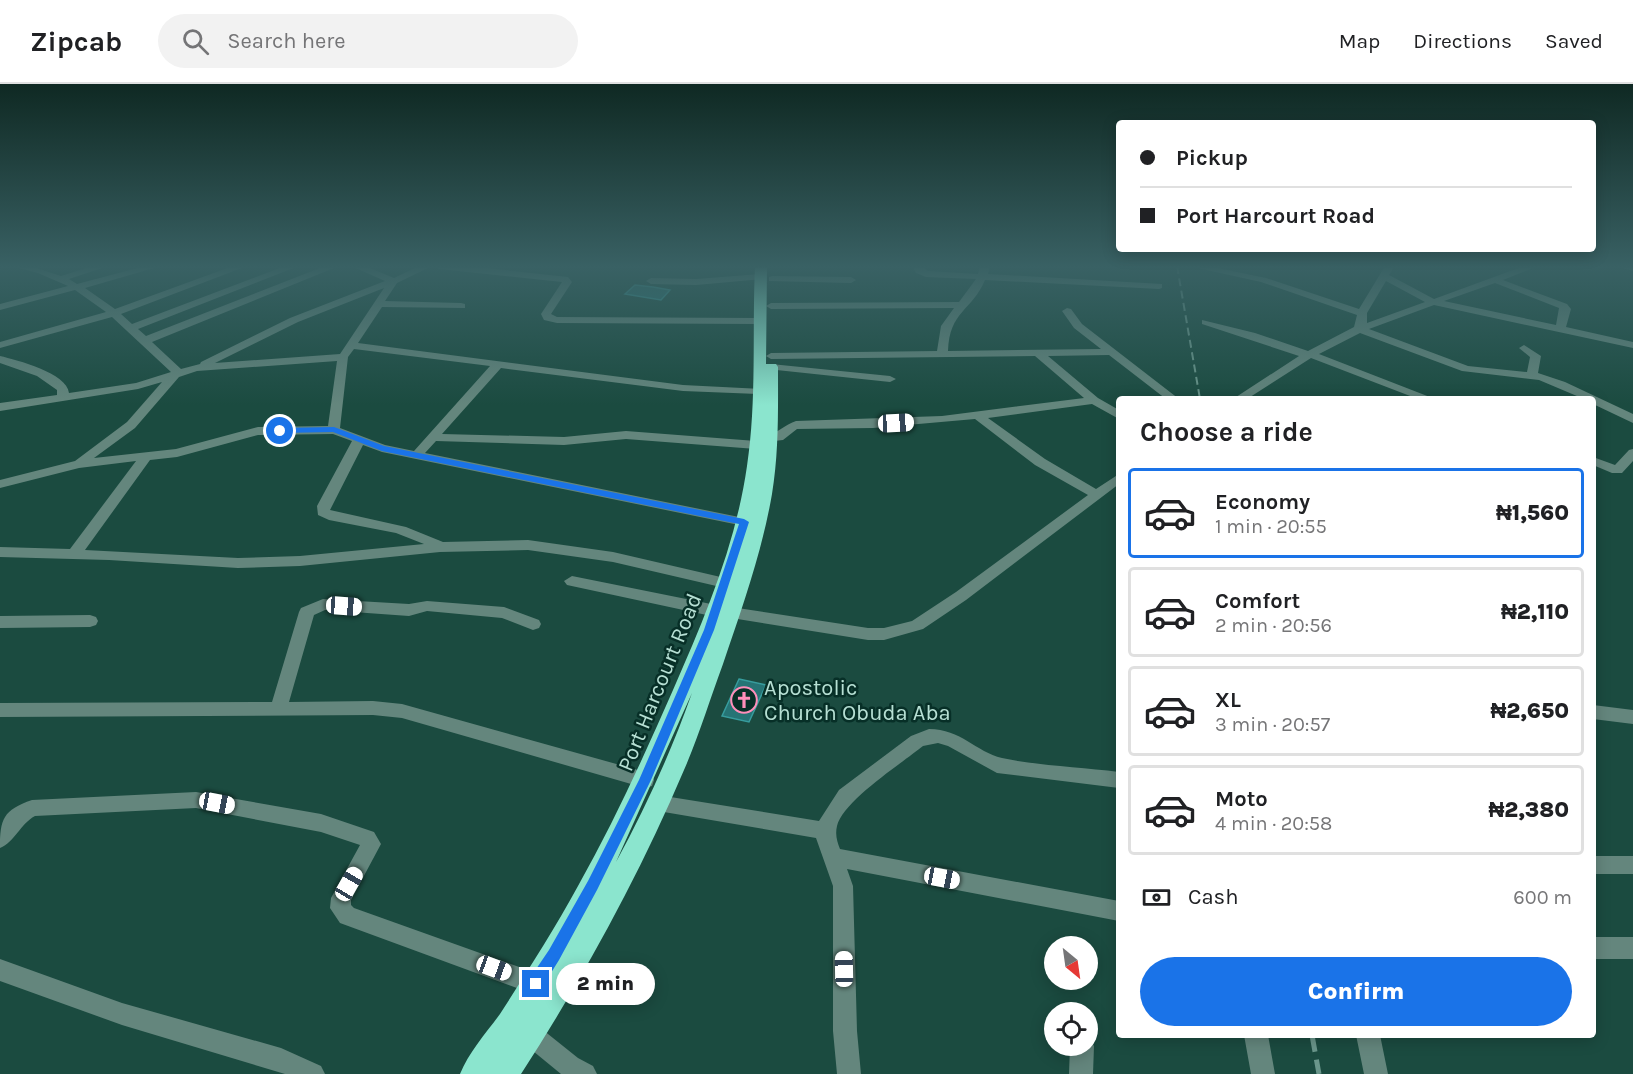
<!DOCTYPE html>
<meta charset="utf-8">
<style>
body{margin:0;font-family:Karla,sans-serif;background:#f2f2f2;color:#202124;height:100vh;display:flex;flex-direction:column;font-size:22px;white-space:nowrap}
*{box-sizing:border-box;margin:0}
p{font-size:20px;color:#757577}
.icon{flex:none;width:33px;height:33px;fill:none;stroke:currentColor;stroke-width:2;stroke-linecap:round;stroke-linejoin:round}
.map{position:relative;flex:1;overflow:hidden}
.side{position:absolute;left:1116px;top:312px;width:480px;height:642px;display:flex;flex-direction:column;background:#fff;border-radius:6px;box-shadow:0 3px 15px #0003}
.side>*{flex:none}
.hud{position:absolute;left:1116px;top:36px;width:480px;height:132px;border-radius:6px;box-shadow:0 3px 15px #0003;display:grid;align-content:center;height:132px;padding:0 24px;background:#fff}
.needle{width:39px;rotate:151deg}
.controls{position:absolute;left:1044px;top:852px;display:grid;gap:12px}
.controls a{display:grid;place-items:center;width:54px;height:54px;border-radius:50%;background:#fff;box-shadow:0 3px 15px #0003;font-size:30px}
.end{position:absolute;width:27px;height:27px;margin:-14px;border:8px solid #1a73e8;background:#fff;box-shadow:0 0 0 3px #fff}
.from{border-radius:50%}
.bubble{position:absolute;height:42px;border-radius:21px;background:#fff;box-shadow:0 3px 15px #0003;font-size:20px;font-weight:800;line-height:42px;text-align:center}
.car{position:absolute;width:18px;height:36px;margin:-18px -9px;border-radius:8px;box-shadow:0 0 4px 2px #0007;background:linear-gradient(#fff 24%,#345 0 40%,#fff 0 76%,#345 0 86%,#fff 0)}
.hud b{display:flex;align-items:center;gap:21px;height:57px;font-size:22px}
.hud b+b{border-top:2px solid #e0e0e0}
.hud i{width:15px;height:15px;background:#202124}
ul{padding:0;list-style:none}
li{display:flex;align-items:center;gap:18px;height:90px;margin:0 12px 9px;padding:0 12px;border:3px solid #e0e0e0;border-radius:6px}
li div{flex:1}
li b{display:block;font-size:22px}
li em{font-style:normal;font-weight:800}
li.current{border-color:#1a73e8}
li>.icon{width:54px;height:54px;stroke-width:1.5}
h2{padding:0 24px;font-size:27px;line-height:72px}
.pay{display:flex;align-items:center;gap:15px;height:66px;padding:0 24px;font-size:22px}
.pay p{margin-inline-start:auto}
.cta{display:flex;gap:12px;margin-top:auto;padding:12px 24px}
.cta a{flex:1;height:69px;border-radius:36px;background:#1a73e8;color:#fff;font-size:24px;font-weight:800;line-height:69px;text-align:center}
header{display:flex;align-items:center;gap:36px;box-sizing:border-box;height:84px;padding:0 30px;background:#fff;border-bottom:2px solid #e0e0e0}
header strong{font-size:28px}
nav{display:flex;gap:33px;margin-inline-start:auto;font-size:21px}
.search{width:420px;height:54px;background:#f2f2f2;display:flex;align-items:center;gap:15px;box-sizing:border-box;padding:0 21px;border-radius:33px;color:#757577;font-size:22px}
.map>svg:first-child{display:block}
.building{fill:#267475;stroke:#379c9d;stroke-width:1.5}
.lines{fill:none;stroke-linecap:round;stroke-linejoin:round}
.minor{fill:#64867d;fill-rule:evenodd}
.highway{fill:#8be5ce;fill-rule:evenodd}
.rail-far1{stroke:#6a968b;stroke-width:2;stroke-dasharray:8 4.5;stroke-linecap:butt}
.rail{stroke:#6a968b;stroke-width:5;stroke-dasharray:17 8;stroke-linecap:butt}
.route{fill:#1a73e8}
.labels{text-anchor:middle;stroke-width:5;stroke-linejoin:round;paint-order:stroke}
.street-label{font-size:22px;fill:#b7e0d4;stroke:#072f27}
.poi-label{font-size:22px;fill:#b7e0d4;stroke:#072f27;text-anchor:start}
</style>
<header>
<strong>Zipcab</strong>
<div class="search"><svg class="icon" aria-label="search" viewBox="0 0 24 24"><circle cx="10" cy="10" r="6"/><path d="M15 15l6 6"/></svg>Search here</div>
<nav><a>Map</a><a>Directions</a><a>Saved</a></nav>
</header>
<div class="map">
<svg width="1633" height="990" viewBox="0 0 1633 990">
<rect width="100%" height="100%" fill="#1b4b40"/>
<path class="building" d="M635 201 653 203 670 206 661 216 625 210Z
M739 595 766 601 749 638 722 632Z"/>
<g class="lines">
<path class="minor" d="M11 182H30L61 192 93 182H108L69 195 77 200 145 182H161L85 204 115 225 233 182H247L121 230 132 240 285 182 296 183 138 245 146 252 325 182H339L152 258 181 285 200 280 201 278 290 234 385 197 351 182H365L394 194 419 182H432L397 199 385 217 461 219 465 220V224L382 223 358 259 683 301 762 305V309L758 310 683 307 501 284 442 350 564 353 626 347 756 357 762 361 756 365 626 355 564 361 436 357 425 369 744 434 751 438 749 441 744 442 382 368 363 361 330 426 406 443 443 458 528 456 613 468 725 494 733 499 725 504 613 478 528 466 440 468 300 482 238 484 109 476 0 473V463L70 465 136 377 79 384 0 404V396L75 377 127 338 162 298 138 305 0 327V319L57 311V306L37 292 0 279V272C17 276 67 289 69 309L136 299 171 288 112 233 0 264V258L106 228 75 206 0 226V220L68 202 38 189ZM384 204 340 270 215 279 298 238ZM354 265 490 282 414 367 385 361 340 344 348 273ZM337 277 328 342 258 343 176 365 94 374 135 344 179 293 197 287ZM333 350 352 357 317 422 318 431 329 436 396 449 424 460 300 472 238 474 85 466 150 376 177 373 258 351Z
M434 182H468L568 193 572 198 551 230 557 233 759 234 764 237 759 240 557 239 544 236 541 230 562 198 439 185Z
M912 182H922L928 187 978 190 980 182H990L988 190 1162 200V204L1159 205 985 196C972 227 949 227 948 267L1101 265 1074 244 1062 227 1067 224 1071 225 1082 240 1179 315H1166L1109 271 1048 272 1098 314 1119 326V335L1092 320 988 334 1045 375 1096 405 1119 390V400L966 516 923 545 884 556H868L725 533 723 529 725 525 731 523 868 544H884L912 537 956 508 1088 411 1035 381 975 335 873 344 797 345 783 356 765 358 763 355 765 352C777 350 784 341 796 337L942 332 1084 314 1035 272 771 275 766 272 771 269 937 267 941 242 954 224 771 225 766 222 771 219 959 218 976 195 926 193 916 189Z
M1208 182 1266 194 1359 225 1385 182H1395L1389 191 1434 215 1524 182H1538L1503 196 1567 220 1571 225 1566 243 1633 258V264L1434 221 1369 245 1468 282 1527 288 1530 273 1519 264 1524 261 1541 272 1538 289 1565 298 1633 330V339L1593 320V315H1584L1539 296 1462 287 1360 249 1319 270 1435 315H1418L1311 274 1247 315H1233L1299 272 1202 240V236L1255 249 1308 267 1354 243 1357 231 1261 198 1193 183ZM1386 197 1425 218 1367 239V229ZM1495 199 1559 224 1556 241 1444 217Z
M1621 182H1633V187L1623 184Z
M760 190 765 193 763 195 696 201 651 200 646 197 651 194 696 195Z
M772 192 851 193 856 196 851 199 769 197V193Z
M771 280 890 292 896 295 890 298 767 285V281Z
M1633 365V377L1622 389H1612L1593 381V373L1615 381 1629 366Z
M572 492 716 521 722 523 724 527 722 531 716 533 567 501 564 497Z
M323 515 409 520 427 517 504 523 539 536 541 540 539 544 533 546 502 534 427 527 409 532 325 526 314 531 289 618 373 617 402 620 645 688 652 690 654 696 652 702 645 704 402 634 373 631 0 633V619L272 618 299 528 301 524Z
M90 531 96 533 98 537 96 541 90 543 0 544V532Z
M1593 621 1633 626V640L1593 635Z
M929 645C961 645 976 668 1002 674 1040 682 1081 683 1119 688V704L997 689 948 662 938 659 923 662C902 679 843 717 837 742 835 751 837 757 840 765L1119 817V837L847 785 853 802 857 947 861 990H837L833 947V802L816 754 658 727 651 725 648 719 651 713 658 711 819 737 839 706 911 652Z
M196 708 321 730 374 748 381 760 351 816V821L354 824 544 892 547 900 544 908 536 911 340 839 330 824 331 814 360 761 321 748 196 724 35 732C20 740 15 758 0 764 0 735 3 726 32 716Z
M1593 772H1633V790H1593Z
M1593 853H1633V875H1593Z
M0 875 122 919 281 964 321 982 325 990H285L122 941 0 897Z
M530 938 538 942 578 974 593 982 597 990H561L522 958 518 950 522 942Z
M1244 951H1268L1275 990H1251Z
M1356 951H1380L1388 990H1364Z
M1088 953 1094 962 1093 990H1069L1070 962H1088Z"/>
<path class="highway" d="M755 182H767L766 280H776L778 283C778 325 779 368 772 410 762 468 742 524 723 580 710 615 699 652 684 686 639 792 583 894 521 990H460C469 968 486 949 500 930 527 888 554 846 578 802 614 738 644 672 673 606 705 533 736 460 747 382 757 316 752 248 755 182ZM692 609C671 668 646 723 616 778Z"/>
<path class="rail-far1" d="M1177 182 1200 315"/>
<path class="rail" d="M1312 951 1319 990"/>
</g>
<linearGradient id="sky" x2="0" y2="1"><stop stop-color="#0f2923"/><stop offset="0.57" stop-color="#396164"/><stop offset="1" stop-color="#396164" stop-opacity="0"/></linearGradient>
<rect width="1633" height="321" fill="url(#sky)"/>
<path class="route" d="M334 343 384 362 744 435 749 438 714 546 651 696 597 806 559 876 541 905 536 907 530 905 528 900 530 894 549 866 588 797 639 696 704 546 739 440 382 367 333 348 280 349 276 347 280 344Z"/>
<defs>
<g id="church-ring" transform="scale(1.35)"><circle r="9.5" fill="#072f27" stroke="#ff8eba" stroke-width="1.5"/><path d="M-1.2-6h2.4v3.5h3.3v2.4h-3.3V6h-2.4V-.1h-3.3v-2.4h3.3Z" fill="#ff8eba"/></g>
</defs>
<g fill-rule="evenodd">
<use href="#church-ring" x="744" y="616"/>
</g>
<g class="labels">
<g class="street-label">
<text transform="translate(659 598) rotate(-68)" y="8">Port Harcourt Road</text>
</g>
<g class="poi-label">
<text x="764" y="611">Apostolic<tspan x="764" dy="25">Church Obuda Aba</tspan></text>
</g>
</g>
</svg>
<div class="controls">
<a><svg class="needle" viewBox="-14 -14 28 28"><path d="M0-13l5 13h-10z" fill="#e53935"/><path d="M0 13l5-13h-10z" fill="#757577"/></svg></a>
<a><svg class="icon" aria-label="locate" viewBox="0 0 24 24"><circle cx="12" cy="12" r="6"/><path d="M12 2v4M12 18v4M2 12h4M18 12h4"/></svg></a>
</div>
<i class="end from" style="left:280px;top:347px"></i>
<i class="end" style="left:536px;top:900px"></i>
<div class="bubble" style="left:556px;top:879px;width:99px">2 min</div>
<i class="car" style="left:896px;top:339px;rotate:87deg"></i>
<i class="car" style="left:344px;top:522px;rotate:94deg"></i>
<i class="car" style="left:217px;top:719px;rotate:101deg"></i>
<i class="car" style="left:942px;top:794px;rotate:101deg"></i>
<i class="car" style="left:349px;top:800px;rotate:30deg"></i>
<i class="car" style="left:494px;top:884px;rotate:110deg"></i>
<i class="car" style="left:844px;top:885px;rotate:359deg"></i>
<div class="hud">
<b><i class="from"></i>Pickup</b>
<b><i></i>Port Harcourt Road</b>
</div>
<section class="side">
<h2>Choose a ride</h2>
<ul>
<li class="current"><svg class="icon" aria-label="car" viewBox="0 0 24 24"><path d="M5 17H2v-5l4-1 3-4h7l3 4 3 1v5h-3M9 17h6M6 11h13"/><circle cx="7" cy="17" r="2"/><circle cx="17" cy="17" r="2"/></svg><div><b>Economy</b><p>1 min · 20:55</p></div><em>₦1,560</em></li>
<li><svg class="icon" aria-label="car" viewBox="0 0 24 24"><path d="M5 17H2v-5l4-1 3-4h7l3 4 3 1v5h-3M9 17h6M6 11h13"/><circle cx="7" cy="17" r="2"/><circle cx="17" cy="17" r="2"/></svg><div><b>Comfort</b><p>2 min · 20:56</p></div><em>₦2,110</em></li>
<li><svg class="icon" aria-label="car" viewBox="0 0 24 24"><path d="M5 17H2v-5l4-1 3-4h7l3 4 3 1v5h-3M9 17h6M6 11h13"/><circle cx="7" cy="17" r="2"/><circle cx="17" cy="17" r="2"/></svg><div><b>XL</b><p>3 min · 20:57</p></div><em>₦2,650</em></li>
<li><svg class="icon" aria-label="car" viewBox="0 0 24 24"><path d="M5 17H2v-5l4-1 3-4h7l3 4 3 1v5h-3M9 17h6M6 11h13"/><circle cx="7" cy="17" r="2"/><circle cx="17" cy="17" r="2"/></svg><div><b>Moto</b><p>4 min · 20:58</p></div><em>₦2,380</em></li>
</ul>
<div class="pay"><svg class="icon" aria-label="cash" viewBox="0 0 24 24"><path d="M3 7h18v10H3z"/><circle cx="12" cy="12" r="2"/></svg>Cash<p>600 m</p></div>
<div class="cta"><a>Confirm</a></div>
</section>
</div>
